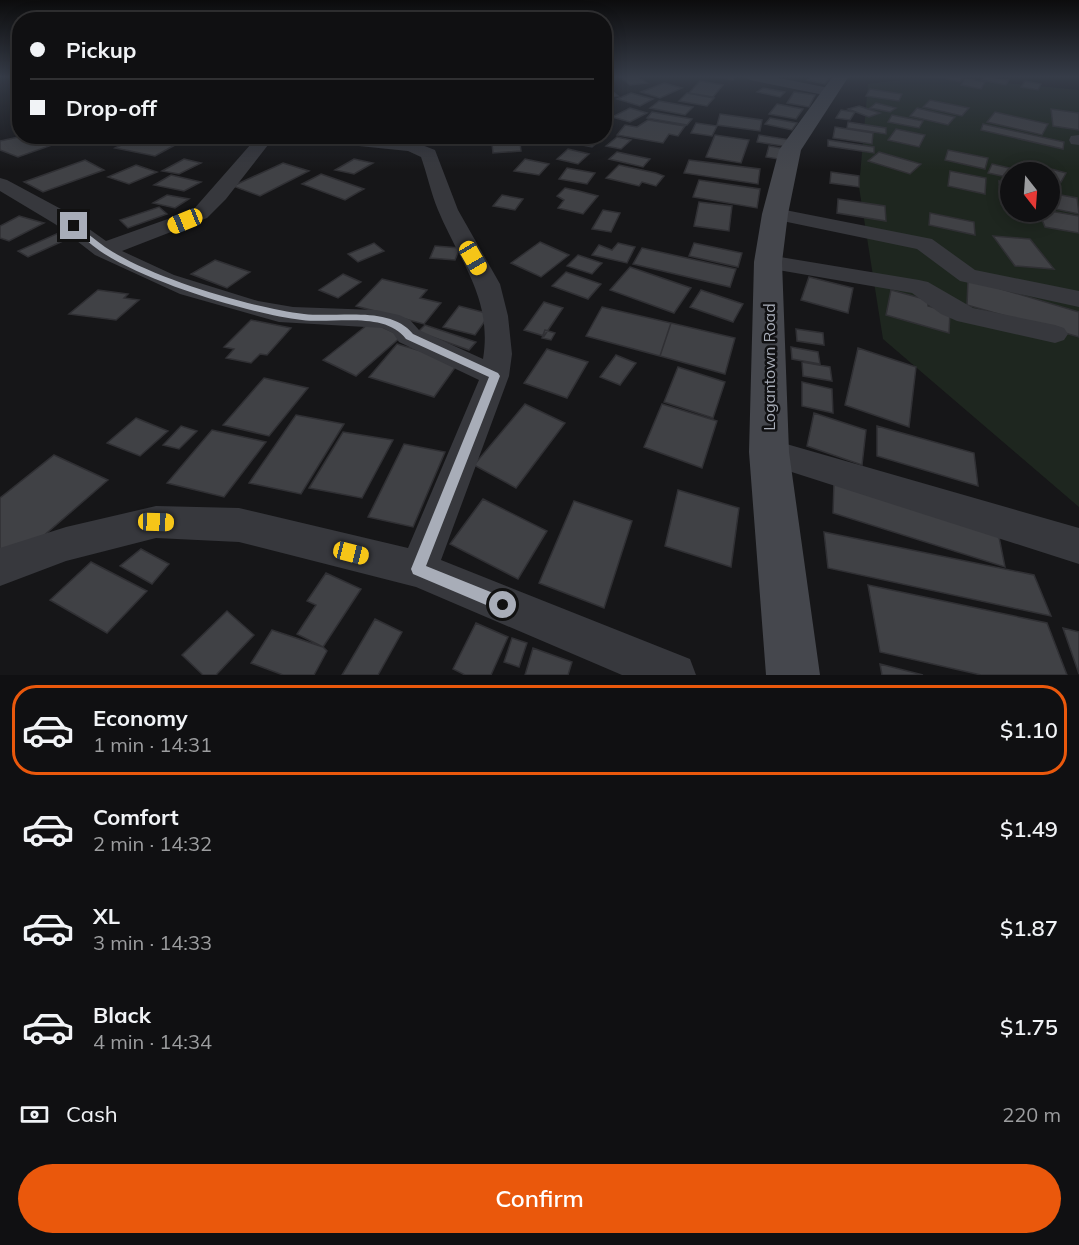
<!DOCTYPE html>
<meta charset="utf-8">
<style>
body{margin:0;font-family:Mulish,sans-serif;background:#19191b;color:#f1f3f6;height:100vh;display:flex;flex-direction:column;font-size:22px;white-space:nowrap}
*{box-sizing:border-box;margin:0}
p{font-size:20px;color:#9c9d9f}
.icon{flex:none;width:33px;height:33px;fill:none;stroke:currentColor;stroke-width:2;stroke-linecap:round;stroke-linejoin:round}
.map{position:relative;height:675px;overflow:hidden}
.drawer{display:flex;flex-direction:column;background:#101012;flex:1}
.drawer>*{flex:none}
.top-card{position:absolute;left:12px;top:12px;width:600px;height:132px;border-radius:24px;box-shadow:0 3px 15px #0003,0 0 0 2px #303032;display:grid;align-content:center;height:132px;padding:0 18px;background:#101012}
.needle{width:39px;rotate:163deg}
.controls{position:absolute;left:1000px;top:162px;display:grid;gap:12px}
.controls a{display:grid;place-items:center;width:60px;height:60px;border-radius:50%;background:#101012;box-shadow:0 3px 15px #0003,0 0 0 2px #303032;font-size:30px}
.end{position:absolute;width:27px;height:27px;margin:-14px;border:8px solid #a8adb8;background:#111;box-shadow:0 0 0 3px #111}
.from{border-radius:50%}
.car{position:absolute;width:18px;height:36px;margin:-18px -9px;border-radius:8px;box-shadow:0 0 4px 2px #0007;background:linear-gradient(#f5c518 24%,#345 0 40%,#f5c518 0 76%,#345 0 86%,#f5c518 0)}
.top-card b{display:flex;align-items:center;gap:21px;height:57px;font-size:22px}
.top-card b+b{border-top:2px solid #303032}
.top-card i{width:15px;height:15px;background:#f1f3f6}
ul{padding:10px 0 0;list-style:none}
li{display:flex;align-items:center;gap:18px;height:90px;margin:0 12px 9px;padding:0 6px;border:3px solid transparent;border-radius:24px}
li div{flex:1}
li b{display:block;font-size:22px}
li em{font-style:normal;font-weight:600}
li.current{border-color:#ea580c}
li>.icon{width:54px;height:54px;stroke-width:1.5}
.pay{display:flex;align-items:center;gap:15px;height:66px;padding:0 18px;font-size:22px}
.pay p{margin-inline-start:auto}
.cta{display:flex;gap:12px;margin-top:auto;padding:12px 18px}
.cta a{flex:1;height:69px;border-radius:36px;background:#ea580c;color:#fff;font-size:24px;font-weight:600;line-height:69px;text-align:center}
.map>svg:first-child{display:block}
.green{fill:#1e261f;fill-rule:evenodd}
.building{fill:#404145;stroke:#303034;stroke-width:1.5}
.lines{fill:none;stroke-linecap:round;stroke-linejoin:round}
.street{fill:#37383d;fill-rule:evenodd}
.secondary{fill:#45474d;fill-rule:evenodd}
.route{fill:#a8adb8}
.labels{text-anchor:middle;stroke-width:5;stroke-linejoin:round;paint-order:stroke}
.street-label{font-size:16px;fill:#a8adb8;stroke:#111113}
</style>
<div class="map">
<svg width="1079" height="675" viewBox="0 0 1079 675">
<rect width="100%" height="100%" fill="#161618"/>
<path class="green" d="M933 76 1079 90V507L883 339 859 187 868 84ZM1011 172H1050V212H1011Z"/>
<path class="building" d="M637 76 647 83 630 85 620 77Z
M709 76H736L733 80Z
M811 76H818L830 78 825 84 807 80Z
M933 76H965L960 82Z
M984 76H986L1009 80 1006 85 981 80Z
M965 78 985 82 981 89 961 85Z
M700 81 723 85 713 97 689 93Z
M1025 81 1041 84 1038 90 1021 87Z
M664 83 682 88 660 98 641 92Z
M604 87H607L618 96 604 97Z
M763 88 785 92 780 97 757 92Z
M870 89 902 94 899 101 866 96Z
M794 92 815 95 809 107 787 103Z
M631 93 653 99 640 106 617 99Z
M687 93 714 98 707 106 679 101Z
M930 100 969 108 962 116 923 107Z
M659 101 693 107 685 115 650 108Z
M876 103 896 108 890 112 870 108Z
M777 104 803 109 796 119 769 114Z
M859 106 880 113 869 117 848 109Z
M630 108 647 113 630 122 612 117Z
M917 108 955 117 948 125 910 116Z
M1051 109 1079 113V130L1053 126Z
M841 110 855 112 850 120 836 118Z
M652 112 692 119 687 125 647 118Z
M995 112 1048 124 1042 135 987 122Z
M720 114 762 120 760 131 717 125Z
M892 115 923 121 919 128 888 122Z
M770 118 797 123 792 130 765 124Z
M648 120 685 126 678 136 669 134 663 143 617 135 625 125 637 127Z
M848 122 886 128V134L847 128Z
M696 123 717 126 712 136 691 133Z
M983 124 1064 142 1063 149 981 130Z
M835 127 873 133 872 144 833 138Z
M896 129 925 135 919 147 888 140Z
M715 135 749 140 741 163 706 157Z
M759 135 791 140 789 147 757 142Z
M23 136H39L34 138 52 145 18 157 0 150V141Z
M316 136H347L339 142 314 138Z
M440 136H477L478 142 440 144Z
M488 136H524V137L490 141Z
M573 136H578L599 141 592 147 567 142Z
M617 137 631 140 621 149 606 146Z
M136 138 175 145 155 156 115 148Z
M828 140 874 147V153L828 146Z
M520 143 521 151 493 153 492 144Z
M769 146 787 149 784 160 766 157Z
M568 149 589 154 578 164 557 159Z
M948 150 988 158 985 169 945 160Z
M617 152 650 159 643 167 609 159Z
M879 152 921 164 910 174 868 161Z
M184 159 201 163 179 174 162 171Z
M354 159 373 163 354 174 335 170Z
M525 159 549 164 539 175 514 171Z
M85 160 104 170 43 192 24 182Z
M689 160 760 169 758 184 684 173Z
M283 163 309 171 260 196 233 186Z
M1029 163 1066 173 1061 182 1050 179V172H1023Z
M992 164 1018 170V172H1011V178L988 173Z
M136 165 157 172 129 184 108 177Z
M619 165 656 173 664 176 656 186 642 182 639 186 606 178Z
M567 168 595 173 587 184 559 179Z
M950 171 986 178 985 194 948 186Z
M831 172 859 176V187L830 183Z
M321 174 364 189 345 200 302 184Z
M171 175 201 182 184 191 154 185Z
M699 180 760 189 757 208 693 197Z
M999 181 1011 184V201L1000 198Z
M565 188 579 191 598 196 583 214 558 208 564 200 557 196Z
M1050 193 1077 198 1079 214 1050 208Z
M167 195 189 199 175 208 153 203Z
M502 195 523 199 515 210 493 206Z
M838 199 885 206 886 221 837 213Z
M699 202 732 206 729 231 694 226Z
M159 207 167 214 128 228 120 220Z
M603 210 620 213 611 232 592 229Z
M1050 211 1079 216V233L1045 227 1039 212Z
M930 213 974 222 975 235 929 225Z
M19 216 44 223 9 241 0 238V226Z
M63 231 74 236 28 257 18 251Z
M993 236 1030 239 1054 269 1015 266Z
M540 242 569 255 541 277 511 263Z
M374 243 384 251 358 262 348 254Z
M618 243 635 247 627 263 592 255 599 245 612 250Z
M694 243 742 253 738 267 689 256Z
M435 246 460 248 455 260 430 258Z
M642 248 736 269 730 287 633 264Z
M578 255 602 263 592 274 567 266Z
M215 260 250 272 227 288 191 274Z
M630 267 691 288 674 313 610 290Z
M566 272 601 284 588 299 552 286Z
M343 274 361 282 338 298 319 290Z
M809 277 853 288 848 313 801 300Z
M382 279 427 290 420 298 441 303 424 324 356 306Z
M968 279 1079 312V337L967 305Z
M98 290 128 294 124 298 139 300 116 320 69 314Z
M701 290 743 304 733 322 690 307Z
M891 290 928 300V306L950 312 949 333 886 315Z
M544 302 563 308 544 336 524 330Z
M459 306 490 314 475 335 443 327Z
M602 307 671 323 660 356 586 336Z
M251 320 291 328 267 355 260 354 251 363 226 358 234 349 224 347Z
M371 322 402 336 356 376 323 360Z
M671 323 735 338 725 374 660 356Z
M425 325 476 342 469 350 418 332Z
M796 329 823 333 824 345 797 341Z
M545 330 555 333 551 340 542 338Z
M397 344 459 362 434 397 369 377Z
M791 347 818 352 820 364 792 359Z
M858 348 916 367 909 427 845 405Z
M547 349 588 362 567 398 524 383Z
M616 355 636 363 620 385 600 377Z
M802 362 830 367 832 381 803 376Z
M678 367 725 382 713 418 664 402Z
M264 378 308 388 269 436 223 425Z
M802 382 832 389 833 413 802 406Z
M525 404 565 423 516 488 474 465Z
M662 404 717 421 702 468 644 447Z
M814 413 866 430 862 465 807 446Z
M296 415 344 424 301 494 249 483Z
M136 418 168 431 140 456 107 443Z
M181 426 197 431 179 449 163 445Z
M877 426 974 453 978 486 877 456Z
M212 430 266 442 224 497 167 483Z
M343 432 393 440 362 498 309 488Z
M404 444 445 452 413 527 368 517Z
M54 455 108 480 4 570 0 568V498Z
M834 482 998 532 1005 567 833 513Z
M678 490 739 508 731 567 665 546Z
M483 499 547 531 518 579 450 544Z
M574 501 632 521 604 608 539 583Z
M824 532 1034 575 1051 616 828 568Z
M141 549 169 564 152 584 120 566Z
M91 562 147 591 107 633 50 600Z
M326 573 361 589 323 647 297 634 316 605 307 601Z
M868 585 1047 623 1067 675H981L880 652Z
M227 611 254 635 216 675H203L182 655Z
M375 619 402 632 378 675H342Z
M476 623 508 637 491 675H465L453 669Z
M1063 628 1079 632V674Z
M272 630 323 647 327 651 314 675H283L251 663Z
M512 638 527 643 519 667 504 662Z
M533 648 572 662 568 675H525Z
M880 664 923 675H882Z"/>
<g class="lines">
<path class="street" d="M743 76H769L829 88 836 92 829 96 750 80Z
M1079 135V145L1071 144 1069 140 1071 136Z
M258 136H275L226 199 207 218 122 251 174 275 258 301 293 307 376 310 399 315 410 320 419 330 483 359C493 298 459 261 438 210 431 193 427 174 421 157L408 151 349 145 341 140 343 136C375 136 406 137 435 150L458 210 500 284 508 316 512 354 509 376 441 560 690 659 696 675H622L416 587 239 542 156 538 66 561 0 586V548L66 527 156 506 239 508 408 548 479 380 399 342 393 333 383 328 279 322 180 294 95 255 55 224 0 191V178L7 180 61 209 106 241 193 210Z
M775 208 932 239 975 270 1079 291V307L960 281 917 249 768 218 765 214 768 210Z
M768 255 919 280 928 282 973 308 1055 325 1064 328 1068 334 1064 340 1055 343 957 321 941 314 912 293 760 267 756 262 760 257Z
M769 439 1079 528V564L757 461 753 452 757 443Z"/>
<path class="secondary" d="M833 76H849L801 150 788 214 782 262 789 452 820 675H766L749 452 754 262 762 214 779 150Z"/>
</g>
<linearGradient id="sky" x2="0" y2="1"><stop stop-color="#0c0c0d"/><stop offset="0.45" stop-color="#363c48"/><stop offset="1" stop-color="#363c48" stop-opacity="0"/></linearGradient>
<rect width="1079" height="170" fill="url(#sky)"/>
<path class="route" d="M71 225H77C86 232 95 240 105 247 151 278 249 307 304 314 338 318 390 305 413 334L498 373 500 376 426 566 508 599 510 605 508 610 503 612 498 610 413 574 411 569 489 377 406 339C385 311 334 324 302 320 247 313 146 282 100 251 90 244 81 235 71 228Z"/>
<g class="labels">
<g class="street-label">
<text transform="translate(769 367) rotate(-90)" y="6">Logantown Road</text>
</g>
</g>
</svg>
<div class="controls">
<a><svg class="needle" viewBox="-14 -14 28 28"><path d="M0-13l5 13h-10z" fill="#e53935"/><path d="M0 13l5-13h-10z" fill="#9c9d9f"/></svg></a>
</div>
<i class="end from" style="left:503px;top:605px"></i>
<i class="end" style="left:74px;top:226px"></i>
<i class="car" style="left:185px;top:221px;rotate:248deg"></i>
<i class="car" style="left:473px;top:258px;rotate:150deg"></i>
<i class="car" style="left:156px;top:522px;rotate:92deg"></i>
<i class="car" style="left:351px;top:553px;rotate:104deg"></i>
<div class="top-card">
<b><i class="from"></i>Pickup</b>
<b><i></i>Drop-off</b>
</div>
</div>
<section class="drawer">
<ul>
<li class="current"><svg class="icon" aria-label="car" viewBox="0 0 24 24"><path d="M5 17H2v-5l4-1 3-4h7l3 4 3 1v5h-3M9 17h6M6 11h13"/><circle cx="7" cy="17" r="2"/><circle cx="17" cy="17" r="2"/></svg><div><b>Economy</b><p>1 min · 14:31</p></div><em>$1.10</em></li>
<li><svg class="icon" aria-label="car" viewBox="0 0 24 24"><path d="M5 17H2v-5l4-1 3-4h7l3 4 3 1v5h-3M9 17h6M6 11h13"/><circle cx="7" cy="17" r="2"/><circle cx="17" cy="17" r="2"/></svg><div><b>Comfort</b><p>2 min · 14:32</p></div><em>$1.49</em></li>
<li><svg class="icon" aria-label="car" viewBox="0 0 24 24"><path d="M5 17H2v-5l4-1 3-4h7l3 4 3 1v5h-3M9 17h6M6 11h13"/><circle cx="7" cy="17" r="2"/><circle cx="17" cy="17" r="2"/></svg><div><b>XL</b><p>3 min · 14:33</p></div><em>$1.87</em></li>
<li><svg class="icon" aria-label="car" viewBox="0 0 24 24"><path d="M5 17H2v-5l4-1 3-4h7l3 4 3 1v5h-3M9 17h6M6 11h13"/><circle cx="7" cy="17" r="2"/><circle cx="17" cy="17" r="2"/></svg><div><b>Black</b><p>4 min · 14:34</p></div><em>$1.75</em></li>
</ul>
<div class="pay"><svg class="icon" aria-label="cash" viewBox="0 0 24 24"><path d="M3 7h18v10H3z"/><circle cx="12" cy="12" r="2"/></svg>Cash<p>220 m</p></div>
<div class="cta"><a>Confirm</a></div>
</section>
